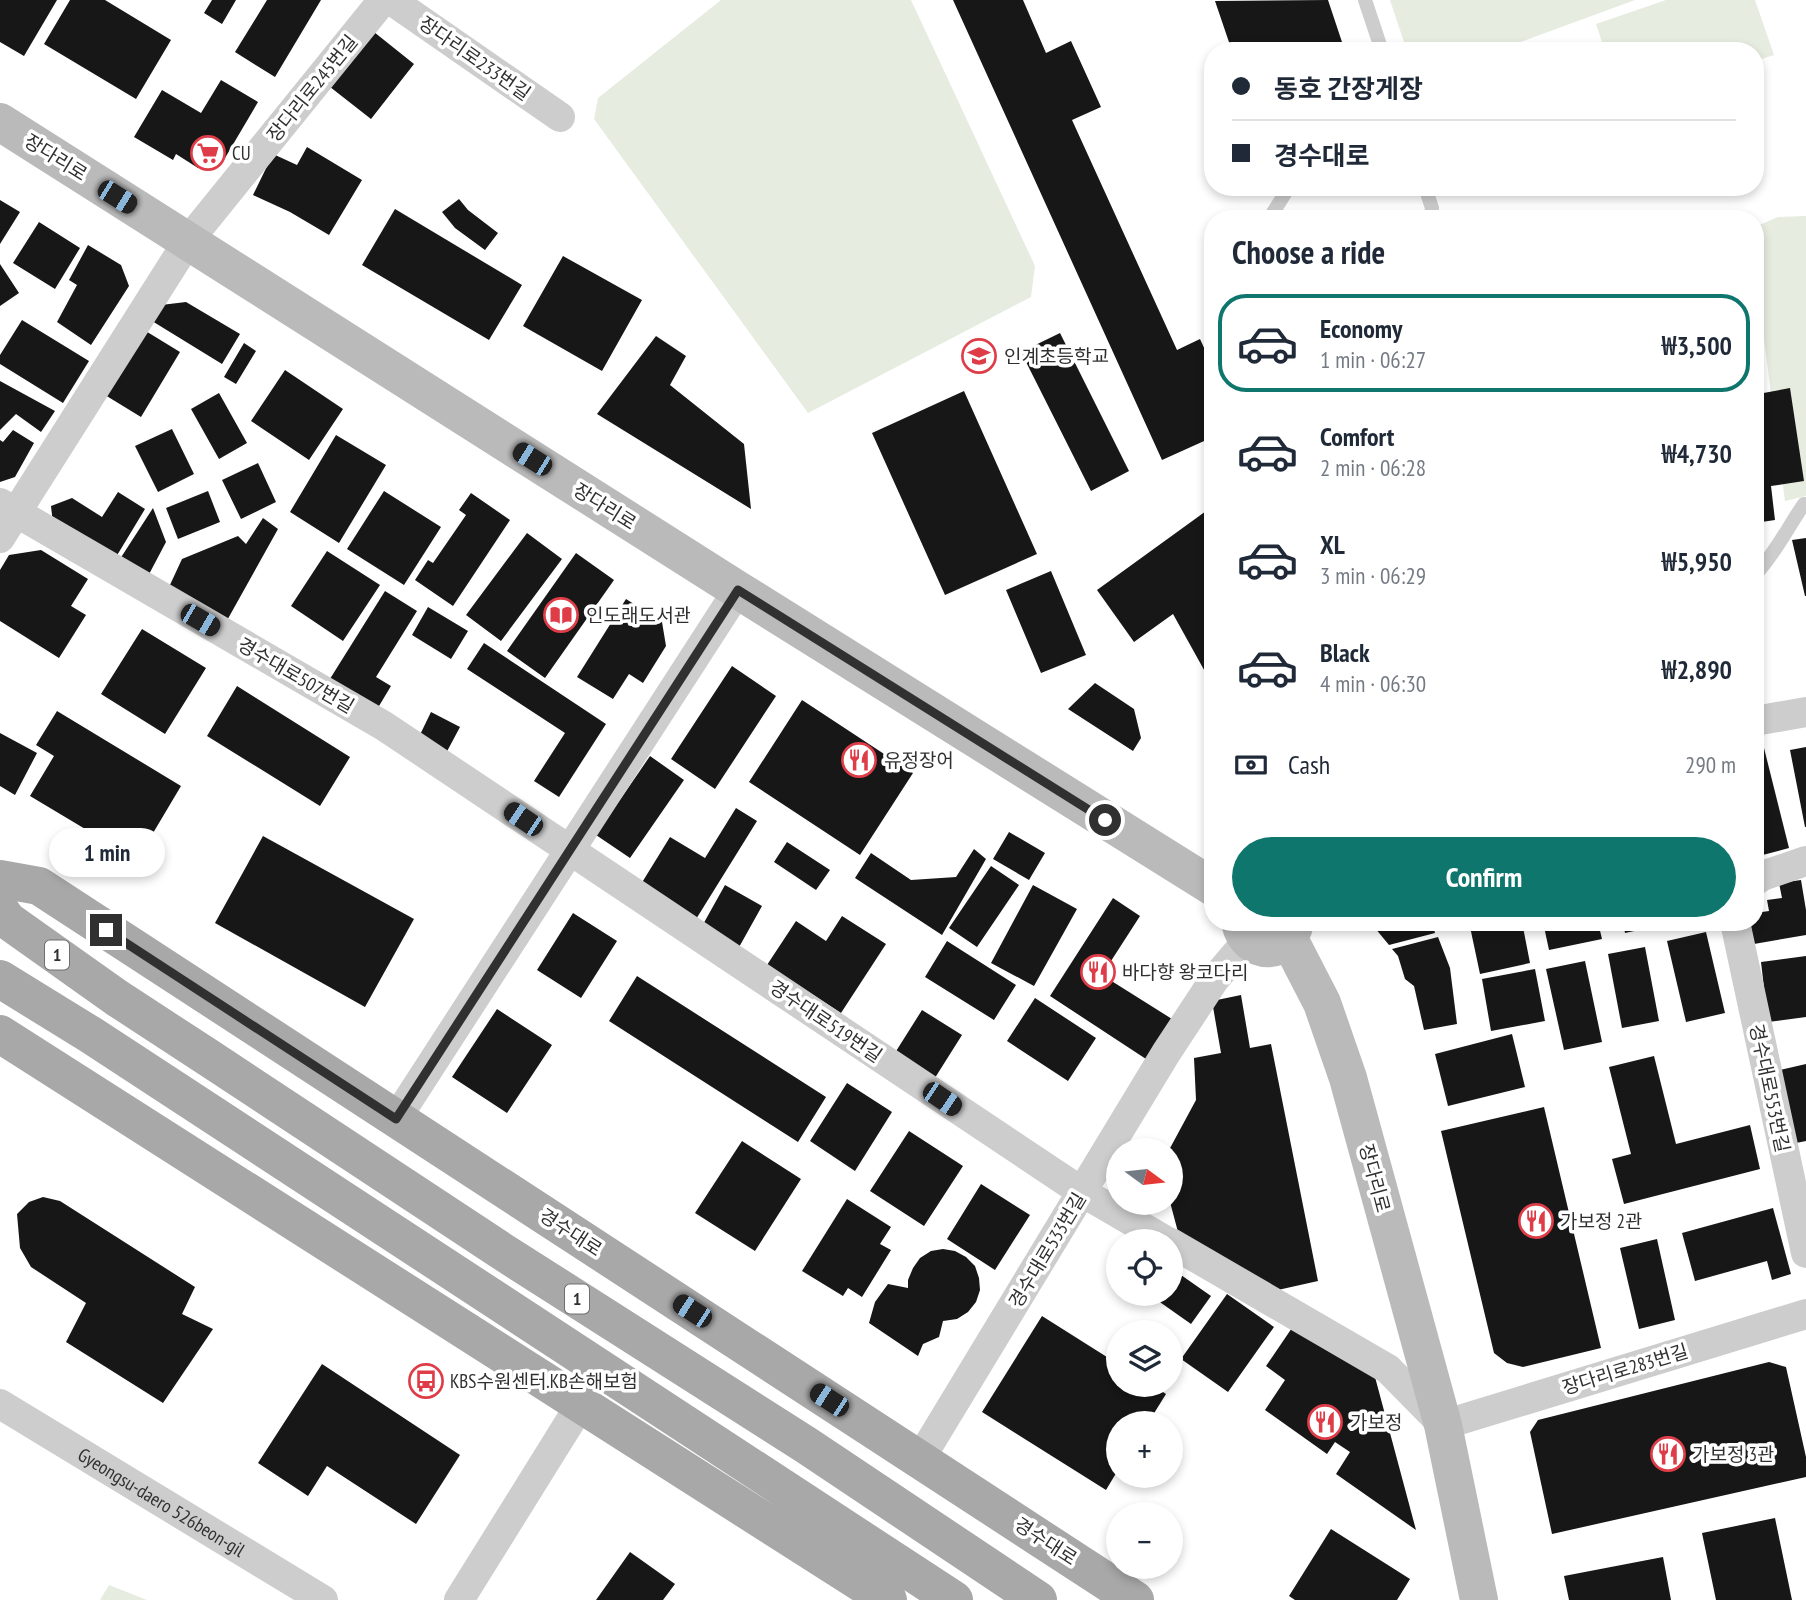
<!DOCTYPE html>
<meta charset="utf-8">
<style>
body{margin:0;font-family:"PT Sans Narrow","Noto Sans KR",sans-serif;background:#f2f2f3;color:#1f2937;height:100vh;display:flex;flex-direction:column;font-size:26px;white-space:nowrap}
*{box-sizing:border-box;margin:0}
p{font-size:23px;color:#747a83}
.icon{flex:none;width:38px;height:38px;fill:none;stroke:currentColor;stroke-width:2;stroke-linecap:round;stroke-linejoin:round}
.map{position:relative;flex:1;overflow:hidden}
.drawer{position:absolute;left:1204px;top:210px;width:560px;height:721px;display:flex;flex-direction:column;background:#fff;border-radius:28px;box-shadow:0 4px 10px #0003}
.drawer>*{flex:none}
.top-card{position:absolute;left:1204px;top:42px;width:560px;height:154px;border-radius:28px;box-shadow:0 4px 10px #0003;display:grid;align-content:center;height:154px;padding:0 28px;background:#fff}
.needle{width:46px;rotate:105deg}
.buttons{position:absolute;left:1106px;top:1138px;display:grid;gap:14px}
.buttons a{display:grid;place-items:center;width:77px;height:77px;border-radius:50%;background:#fff;box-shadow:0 4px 10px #0003;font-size:35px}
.end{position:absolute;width:32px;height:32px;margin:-16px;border:9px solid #303030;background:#fff;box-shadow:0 0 0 4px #fff}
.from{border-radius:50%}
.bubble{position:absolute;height:49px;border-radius:24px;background:#fff;box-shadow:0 4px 10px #0003;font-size:23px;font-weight:600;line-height:49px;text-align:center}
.car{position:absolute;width:21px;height:42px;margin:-21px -10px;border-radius:9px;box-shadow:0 0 5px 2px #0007;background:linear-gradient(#222 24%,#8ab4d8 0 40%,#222 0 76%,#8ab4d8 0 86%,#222 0)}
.top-card b{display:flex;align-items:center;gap:24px;height:66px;font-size:26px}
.top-card b+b{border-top:2px solid #e0e1e3}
.top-card i{width:18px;height:18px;background:#1f2937}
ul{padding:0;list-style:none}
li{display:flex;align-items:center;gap:21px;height:98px;margin:0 14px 10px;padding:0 14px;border:4px solid transparent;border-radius:28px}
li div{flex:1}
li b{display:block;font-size:26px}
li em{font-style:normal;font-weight:600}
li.selected{border-color:#0f766e}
li>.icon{width:63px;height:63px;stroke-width:1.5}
h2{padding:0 28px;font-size:32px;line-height:84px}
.pay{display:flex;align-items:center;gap:18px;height:77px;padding:0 28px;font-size:26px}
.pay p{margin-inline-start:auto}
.cta{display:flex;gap:14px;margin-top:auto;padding:14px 28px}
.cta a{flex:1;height:80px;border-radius:42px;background:#0f766e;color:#fff;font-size:28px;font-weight:600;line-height:80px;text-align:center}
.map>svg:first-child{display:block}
.green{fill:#e6ecdf}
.building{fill:#171717}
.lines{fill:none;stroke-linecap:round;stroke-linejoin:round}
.lane{stroke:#cdcdcd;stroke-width:14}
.street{stroke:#cdcdcd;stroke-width:30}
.secondary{stroke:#bababa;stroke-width:38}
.primary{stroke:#a8a8a8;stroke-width:38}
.route{stroke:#303030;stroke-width:9}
.labels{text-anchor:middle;stroke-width:7;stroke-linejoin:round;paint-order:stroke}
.shield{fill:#fff;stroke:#6e6e6e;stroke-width:2}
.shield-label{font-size:18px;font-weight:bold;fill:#303030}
.street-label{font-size:19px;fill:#303030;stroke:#fff}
.poi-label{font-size:19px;fill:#303030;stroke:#fff;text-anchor:start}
</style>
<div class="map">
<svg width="1806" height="1600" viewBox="0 0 1806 1600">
<rect width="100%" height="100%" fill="#fff"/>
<path class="green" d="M721 0H911L1035 266 1031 297 808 413 594 119 598 98Z
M1390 0H1635L1496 51H1407Z
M1666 0H1755L1774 55 1755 61V51H1605L1596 24Z
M1806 216V496L1785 501 1761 316H1755V227L1778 217Z
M109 1585 147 1600H100Z"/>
<path class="building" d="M0 0H57L24 56 0 42Z
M70 0H105L171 40 136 99 44 44Z
M212 0H236L222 24 204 13Z
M267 0H321L275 77 235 52Z
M953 0H1023L1046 53 1071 41 1101 107 1072 120 1177 350 1200 339 1213 367V437L1162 460Z
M1328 0 1345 51H1232L1215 1Z
M369 28 414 64 371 119 325 83Z
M221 80 258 102 225 158 198 168 176 154 173 160 134 137 162 90 201 113Z
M307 147 362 180 329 235 290 212 253 195 273 154 297 165Z
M459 199 468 210 498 233 485 250 455 228 442 212Z
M0 200 20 212 0 244Z
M395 209 522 285 489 340 362 265Z
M39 222 80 248 55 289 13 263Z
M88 245 121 265 129 286 91 345 57 322 77 285 69 280Z
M563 256 642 300 602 371 523 326Z
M0 264 19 293 0 306Z
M186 302 240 334 222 364 152 321 161 305Z
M22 320 89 361 63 403 0 364V355Z
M144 330 180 352 141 417 105 395Z
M1060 333 1129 471 1091 491 1021 352Z
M656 336 686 356 670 385 744 444 751 509 597 414Z
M244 343 256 351 236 384 224 377Z
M285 370 343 409 309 460 251 421Z
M0 381 55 411 41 432 16 414 0 430Z
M1755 381H1757L1758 394 1790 388 1804 481 1771 486 1775 520 1755 523Z
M964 391 1037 554 945 595 872 433Z
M219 393 247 443 219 459 191 409Z
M172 429 194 474 158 492 135 446Z
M13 430 34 443 15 477 0 482V440L3 442Z
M336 435 386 465 339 543 290 512Z
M258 463 276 502 241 519 222 480Z
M208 491 220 522 178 539 166 508Z
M384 491 441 527 404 585 347 549Z
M118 492 145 509 113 562 53 524 51 506 72 498 102 517Z
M471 493 510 520 453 606 415 580 428 560 433 563 466 515 459 510Z
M1213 506 1212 586 1213 686 1173 614 1134 642 1097 590Z
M153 508 166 542 147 578 118 562Z
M263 518 278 529 225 624 169 587 182 559 238 536 246 544Z
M527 533 562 559 501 641 466 615Z
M1806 538V596H1805L1792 540Z
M41 550 88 579 71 606 86 615 59 658 0 621V570L9 555Z
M327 551 380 585 343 641 291 606Z
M576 553 614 580 545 678 507 651Z
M1051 571 1086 655 1041 673 1006 590Z
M385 591 417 611 376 677 391 686 376 711 328 682Z
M626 599 662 622 666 646 643 683 629 674 613 699 577 677Z
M428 607 468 631 451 659 412 635Z
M142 629 206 668 165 734 101 694Z
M484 643 606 724 559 797 534 781 565 733 467 669Z
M732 666 776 696 715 789 671 759Z
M1095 683 1134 709 1141 738 1133 751 1068 709Z
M237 686 350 757 320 806 207 736Z
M802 700 913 773 860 855 749 782Z
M57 711 181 786 137 860 30 796 54 756 36 745Z
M431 712 460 727 444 757 416 743Z
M0 733 37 753 15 795 0 786Z
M1806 747V827H1805L1790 750Z
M1764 748 1789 848 1755 857V750Z
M650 756 684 780 630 858 596 835Z
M736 808 757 821 693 924 638 889 670 837 705 858Z
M1009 832 1045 853 1029 880 993 859Z
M263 836 414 919 365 1007 215 923Z
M787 842 830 870 816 890 774 862Z
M974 849 986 859 942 935 855 878 871 853 911 880 956 877Z
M991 866 1019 885 977 947 949 928Z
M1801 880 1806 910V935L1754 944 1750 922H1755V913L1769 911 1767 900 1782 898 1779 883Z
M725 885 762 906 738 949 701 928Z
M1033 885 1077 909 1034 986 991 963Z
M1113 898 1140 916 1102 975 1172 1019 1146 1059 1050 996Z
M573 913 617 941 581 998 537 970Z
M842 916 886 944 841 1013 767 965 796 921 826 941Z
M1370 922H1432L1435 933 1389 945Z
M1469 922H1522L1530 963 1480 974Z
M1543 922H1598L1602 939 1549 950Z
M1623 922H1671V923L1625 933Z
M1706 932 1725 1013 1686 1022 1667 941Z
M1438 937 1450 968 1457 1024 1424 1030 1414 986 1405 979 1398 956 1392 949Z
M947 941 1016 985 994 1020 925 977Z
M1645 947 1659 1021 1622 1028 1608 954Z
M1806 956V1017L1768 1022 1761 962Z
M1585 961 1602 1042 1564 1050 1546 969Z
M1535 969 1545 1021 1491 1031 1482 979Z
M637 976 826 1097 798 1142 609 1021Z
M1241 995 1250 1048 1271 1044 1318 1281 1260 1294 1182 1247 1170 1202 1171 1150H1169L1196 1100 1194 1058 1221 1053 1212 1001Z
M1035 998 1096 1038 1068 1081 1007 1041Z
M497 1009 552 1045 507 1113 452 1077Z
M922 1010 962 1035 933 1081 893 1056Z
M1512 1034 1525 1087 1448 1106 1435 1054Z
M1654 1056 1676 1144 1750 1125 1760 1169 1624 1204 1612 1159 1631 1154 1609 1067Z
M1806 1064V1141L1796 1143 1780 1070Z
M847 1083 892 1112 855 1171 810 1141Z
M1544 1107 1601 1348 1523 1367 1507 1363 1494 1353 1441 1131Z
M909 1131 963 1166 924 1226 870 1191Z
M742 1141 801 1179 755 1251 695 1213Z
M981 1184 1030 1215 995 1270 947 1239Z
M43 1197 60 1201 195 1287 182 1314 213 1329 163 1403 66 1342 86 1303 31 1267 20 1248 17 1214 29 1202Z
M847 1199 891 1227 880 1244 891 1250 862 1297 848 1288 843 1296 802 1271Z
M1773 1208 1791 1274 1772 1280 1767 1261 1695 1281 1682 1233Z
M1657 1239 1675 1320 1639 1329 1620 1248Z
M943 1249 955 1251 966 1257 975 1266 979 1278 980 1290 976 1302 968 1312 957 1319 943 1321 939 1337 923 1344 918 1356 869 1323 875 1302 888 1284 908 1288V1280L913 1268 920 1258 931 1251Z
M1171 1268 1211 1296 1191 1324 1147 1293H1171Z
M1227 1294 1274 1327 1228 1392 1181 1359Z
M1042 1316 1118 1364V1384H1151L1166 1394 1148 1423H1118V1470L1106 1490 982 1412Z
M1296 1322 1375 1377 1416 1530 1336 1474 1350 1452 1335 1442 1327 1454 1265 1410 1285 1380 1266 1366Z
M1769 1362 1786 1367 1806 1457V1477L1552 1534 1530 1432 1538 1420Z
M322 1364 460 1455 416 1524 327 1466 308 1496 258 1463Z
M1775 1518 1792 1600H1716L1702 1533Z
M1331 1529 1410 1579 1397 1600H1295L1289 1596Z
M630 1552 675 1584 663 1600H596Z
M1663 1557 1671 1600H1569L1564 1576Z"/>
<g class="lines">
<path class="lane" d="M1365 0 1382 51
M1425 187 1432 208 1430 219
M1269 219 1289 187
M1755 575C1775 554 1788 527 1804 504H1806"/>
<g class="street">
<path d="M391 0 560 117"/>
<path d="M0 503 384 726 1082 1192 1166 1241"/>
<path d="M0 538 188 241 383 0"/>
<path d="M1755 721 1806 712"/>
<path d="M1755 881 1762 876 1806 861"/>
<path d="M1735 922 1806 1253"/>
<path d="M396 1119 738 590"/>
<path d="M1171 1243 1388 1369 1443 1425 1806 1314"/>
<path id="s1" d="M0 1404 323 1600"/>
<path d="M920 1459 1166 1053 1214 980 1248 940"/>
<path d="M459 1600 581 1404"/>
</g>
<path class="secondary" d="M0 122 738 590 1213 887
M1240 922C1247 957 1289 957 1295 922
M1289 939 1322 1003 1348 1078 1443 1425 1479 1600"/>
<path class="primary" d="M0 879 39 886 1135 1600
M0 910 7 920 117 998 209 1058 500 1250 806 1445 1038 1600
M0 979 91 1035 954 1600
M0 1034 888 1600"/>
</g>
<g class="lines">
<path class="route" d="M106 930 396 1119 738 590 1105 820"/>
</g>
<defs>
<g id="supermarket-ring" transform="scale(1.75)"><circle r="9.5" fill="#fff" stroke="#de3c47" stroke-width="1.5"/><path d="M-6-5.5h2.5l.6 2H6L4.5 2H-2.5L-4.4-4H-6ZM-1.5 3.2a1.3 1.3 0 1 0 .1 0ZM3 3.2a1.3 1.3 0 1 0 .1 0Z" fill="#de3c47"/></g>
<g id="school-ring" transform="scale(1.75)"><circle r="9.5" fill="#fff" stroke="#de3c47" stroke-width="1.5"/><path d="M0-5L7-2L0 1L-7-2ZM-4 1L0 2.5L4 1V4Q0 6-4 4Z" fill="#de3c47"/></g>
<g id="library-ring" transform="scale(1.75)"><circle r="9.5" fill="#fff" stroke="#de3c47" stroke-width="1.5"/><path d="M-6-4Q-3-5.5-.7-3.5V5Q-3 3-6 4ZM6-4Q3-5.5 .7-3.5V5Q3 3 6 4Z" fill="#de3c47"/></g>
<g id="restaurant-ring" transform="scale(1.75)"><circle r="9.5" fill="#fff" stroke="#de3c47" stroke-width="1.5"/><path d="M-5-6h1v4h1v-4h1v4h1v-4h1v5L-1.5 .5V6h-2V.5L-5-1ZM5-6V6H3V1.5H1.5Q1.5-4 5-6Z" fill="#de3c47"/></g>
<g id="bus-ring" transform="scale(1.75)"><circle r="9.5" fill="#fff" stroke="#de3c47" stroke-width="1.5"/><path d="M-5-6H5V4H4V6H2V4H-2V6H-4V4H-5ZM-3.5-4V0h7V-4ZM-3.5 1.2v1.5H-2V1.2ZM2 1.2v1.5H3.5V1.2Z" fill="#de3c47"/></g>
</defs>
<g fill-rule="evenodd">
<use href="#supermarket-ring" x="208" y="153"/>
<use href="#school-ring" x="979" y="356"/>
<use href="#library-ring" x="561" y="615"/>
<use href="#restaurant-ring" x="859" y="760"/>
<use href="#restaurant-ring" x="1098" y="972"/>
<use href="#restaurant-ring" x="1536" y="1221"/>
<use href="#bus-ring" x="426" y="1381"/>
<use href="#restaurant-ring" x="1325" y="1422"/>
<use href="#restaurant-ring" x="1668" y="1454"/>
</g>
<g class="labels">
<g class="shield">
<rect x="45" y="940.5" width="24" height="29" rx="5"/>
<rect x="565" y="1284.5" width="24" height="29" rx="5"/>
</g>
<g class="shield-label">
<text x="57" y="961">1</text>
<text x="577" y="1305">1</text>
</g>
<g class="street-label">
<text transform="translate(475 58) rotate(35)" y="7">장다리로233번길</text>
<text transform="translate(312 88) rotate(-51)" y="7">장다리로245번길</text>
<text transform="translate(56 157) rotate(32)" y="7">장다리로</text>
<text transform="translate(605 506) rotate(32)" y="7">장다리로</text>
<text transform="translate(296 675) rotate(30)" y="7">경수대로507번길</text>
<text transform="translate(826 1021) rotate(34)" y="7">경수대로519번길</text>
<text transform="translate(1770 1088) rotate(78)" y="7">경수대로553번길</text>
<text transform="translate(1375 1178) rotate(75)" y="7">장다리로</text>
<text transform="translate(571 1232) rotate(33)" y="7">경수대로</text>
<text transform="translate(1047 1250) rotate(-59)" y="7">경수대로533번길</text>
<text transform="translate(1625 1369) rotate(-17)" y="7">장다리로283번길</text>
<text dy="7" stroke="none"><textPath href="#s1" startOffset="189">Gyeongsu-daero 526beon-gil</textPath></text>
<text transform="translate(1046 1541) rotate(33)" y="7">경수대로</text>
</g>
<g class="poi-label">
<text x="232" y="160">CU</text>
<text x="1004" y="363">인계초등학교</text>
<text x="586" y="622">인도래도서관</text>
<text x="884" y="767">유정장어</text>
<text x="1122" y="979">바다향 왕코다리</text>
<text x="1560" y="1228">가보정 2관</text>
<text x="450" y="1388">KBS수원센터.KB손해보험</text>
<text x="1350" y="1429">가보정</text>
<text x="1692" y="1461">가보정 3관</text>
</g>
</g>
</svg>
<div class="buttons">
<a><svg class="needle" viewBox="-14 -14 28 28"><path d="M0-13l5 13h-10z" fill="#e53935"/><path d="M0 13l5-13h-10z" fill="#747a83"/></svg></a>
<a><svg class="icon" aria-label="locate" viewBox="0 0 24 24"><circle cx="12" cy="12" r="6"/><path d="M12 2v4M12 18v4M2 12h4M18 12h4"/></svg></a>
<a><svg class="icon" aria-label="layers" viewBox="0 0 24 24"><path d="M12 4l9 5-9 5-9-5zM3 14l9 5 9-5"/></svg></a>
<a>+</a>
<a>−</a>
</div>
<i class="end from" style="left:1105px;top:820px"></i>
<i class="end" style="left:106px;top:930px"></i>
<div class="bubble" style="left:49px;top:828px;width:116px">1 min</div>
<i class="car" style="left:117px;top:197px;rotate:122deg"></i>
<i class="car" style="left:532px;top:459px;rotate:302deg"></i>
<i class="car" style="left:200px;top:620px;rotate:120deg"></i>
<i class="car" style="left:523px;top:819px;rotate:304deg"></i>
<i class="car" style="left:942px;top:1099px;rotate:124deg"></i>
<i class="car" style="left:692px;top:1311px;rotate:303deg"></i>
<i class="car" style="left:829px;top:1400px;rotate:303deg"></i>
<div class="top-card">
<b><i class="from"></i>동호 간장게장</b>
<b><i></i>경수대로</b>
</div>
<section class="drawer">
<h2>Choose a ride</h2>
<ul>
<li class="selected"><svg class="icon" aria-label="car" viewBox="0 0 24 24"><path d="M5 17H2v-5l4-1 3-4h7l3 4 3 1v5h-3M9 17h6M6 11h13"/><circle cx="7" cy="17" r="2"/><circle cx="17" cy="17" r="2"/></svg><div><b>Economy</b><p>1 min · 06:27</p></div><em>₩3,500</em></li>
<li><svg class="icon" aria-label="car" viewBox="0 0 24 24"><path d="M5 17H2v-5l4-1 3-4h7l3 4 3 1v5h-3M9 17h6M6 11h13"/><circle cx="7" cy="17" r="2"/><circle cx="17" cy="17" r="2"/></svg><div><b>Comfort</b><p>2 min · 06:28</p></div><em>₩4,730</em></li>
<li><svg class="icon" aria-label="car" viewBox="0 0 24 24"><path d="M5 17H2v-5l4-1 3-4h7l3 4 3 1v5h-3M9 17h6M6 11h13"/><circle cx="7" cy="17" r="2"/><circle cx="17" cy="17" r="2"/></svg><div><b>XL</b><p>3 min · 06:29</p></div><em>₩5,950</em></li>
<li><svg class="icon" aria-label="car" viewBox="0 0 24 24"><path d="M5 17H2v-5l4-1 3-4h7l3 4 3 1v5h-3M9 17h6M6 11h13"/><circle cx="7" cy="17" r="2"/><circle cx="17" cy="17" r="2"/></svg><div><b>Black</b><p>4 min · 06:30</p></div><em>₩2,890</em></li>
</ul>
<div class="pay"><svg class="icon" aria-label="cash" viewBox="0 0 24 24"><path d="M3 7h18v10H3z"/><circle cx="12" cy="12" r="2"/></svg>Cash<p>290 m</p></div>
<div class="cta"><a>Confirm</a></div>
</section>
</div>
